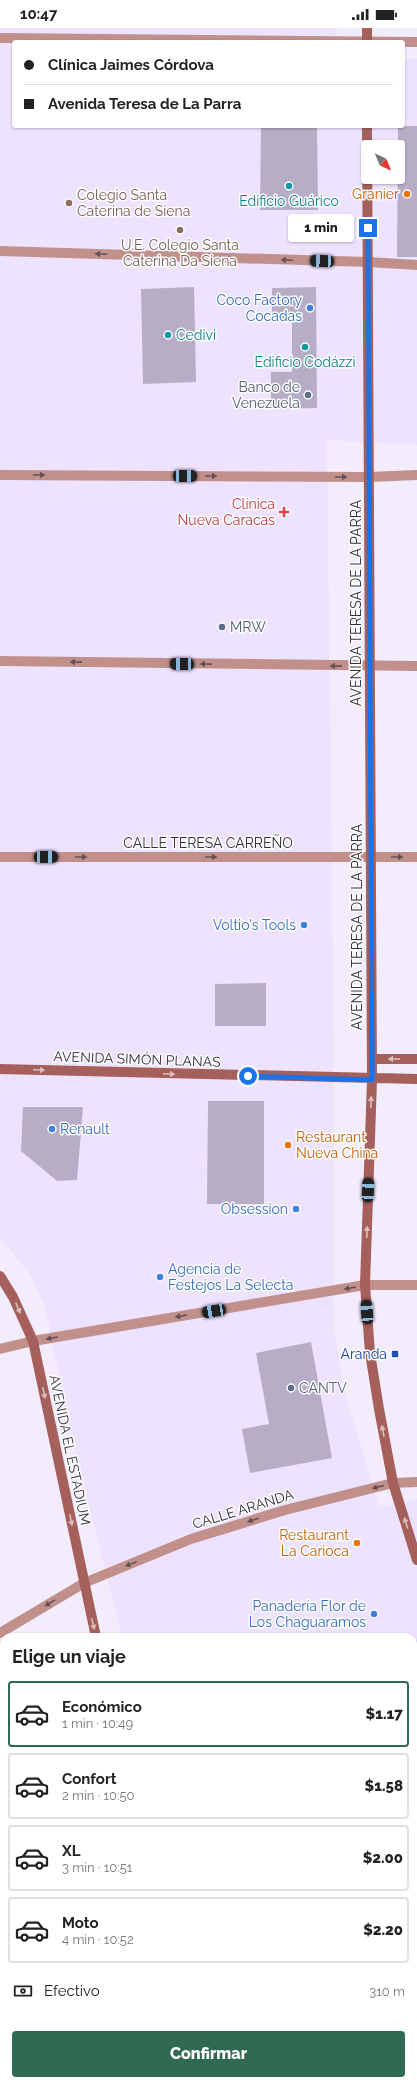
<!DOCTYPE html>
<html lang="es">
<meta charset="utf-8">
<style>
body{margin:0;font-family:Raleway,sans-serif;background:#f6f6f6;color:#222;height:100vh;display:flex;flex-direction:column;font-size:15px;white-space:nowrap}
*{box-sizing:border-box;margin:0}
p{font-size:13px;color:#767676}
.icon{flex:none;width:22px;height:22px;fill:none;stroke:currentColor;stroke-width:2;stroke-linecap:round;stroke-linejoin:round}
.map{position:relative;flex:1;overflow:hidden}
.side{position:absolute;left:0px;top:1605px;width:417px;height:452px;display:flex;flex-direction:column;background:#fff;border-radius:12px 12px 0 0;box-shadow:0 1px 3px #0004}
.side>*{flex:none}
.guide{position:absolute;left:12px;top:12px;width:393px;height:88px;border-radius:4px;box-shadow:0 1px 3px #0004;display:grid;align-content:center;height:88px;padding:0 12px;background:#fff}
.needle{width:26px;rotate:137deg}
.fabs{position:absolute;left:361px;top:112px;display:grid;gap:8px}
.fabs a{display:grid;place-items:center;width:44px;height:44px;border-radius:4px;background:#fff;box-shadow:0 1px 3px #0004;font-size:20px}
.end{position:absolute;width:18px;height:18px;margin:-9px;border:5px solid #1a73e8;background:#fff;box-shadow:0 0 0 2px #fff}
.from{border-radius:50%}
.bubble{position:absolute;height:28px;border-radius:4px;background:#fff;box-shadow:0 1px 3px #0004;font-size:13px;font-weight:800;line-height:28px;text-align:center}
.car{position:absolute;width:12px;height:24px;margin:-12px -6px;border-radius:5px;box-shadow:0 0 3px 1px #0007;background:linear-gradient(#222 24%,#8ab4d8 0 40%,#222 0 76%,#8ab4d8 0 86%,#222 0)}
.guide b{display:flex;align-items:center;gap:14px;height:38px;font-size:15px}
.guide b+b{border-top:1px solid #e0e0e0}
.guide i{width:10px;height:10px;background:#222}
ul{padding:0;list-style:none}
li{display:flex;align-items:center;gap:12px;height:66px;margin:0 8px 6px;padding:0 4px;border:2px solid #e0e0e0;border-radius:4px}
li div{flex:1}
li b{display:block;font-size:15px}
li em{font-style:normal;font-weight:800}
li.selected{border-color:#306a53}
li>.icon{width:36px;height:36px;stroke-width:1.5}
h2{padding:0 12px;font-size:18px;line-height:48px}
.pay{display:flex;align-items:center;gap:10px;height:44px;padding:0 12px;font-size:15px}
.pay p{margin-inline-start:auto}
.action{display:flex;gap:8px;margin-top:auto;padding:8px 12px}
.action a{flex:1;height:46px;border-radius:4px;background:#306a53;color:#fff;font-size:16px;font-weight:800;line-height:46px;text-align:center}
.status{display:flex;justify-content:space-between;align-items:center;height:28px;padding:0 20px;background:#fff;direction:ltr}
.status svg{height:11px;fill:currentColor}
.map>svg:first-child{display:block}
.built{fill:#eee3ff;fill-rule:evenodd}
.building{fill:#b7adc7}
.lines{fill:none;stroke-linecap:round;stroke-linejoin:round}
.street{stroke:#c1908b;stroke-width:10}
.secondary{stroke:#a6605c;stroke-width:10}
.oneway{fill:#655056}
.oneway2{fill:#dabebd}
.route{stroke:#1a73e8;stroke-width:5}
.culture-dot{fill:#0f9aa8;stroke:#fdfdfd;stroke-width:1.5}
.food-dot{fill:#e8710a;stroke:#fdfdfd;stroke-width:1.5}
.education-dot{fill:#8d6e63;stroke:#fdfdfd;stroke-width:1.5}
.shop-dot{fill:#3f7fe0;stroke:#fdfdfd;stroke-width:1.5}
.service-dot{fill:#5c6f8a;stroke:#fdfdfd;stroke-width:1.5}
.health-dot{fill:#e0444e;stroke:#fdfdfd;stroke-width:1.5}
.transit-dot{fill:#1a4fb4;stroke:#fdfdfd;stroke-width:1.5}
.labels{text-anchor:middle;stroke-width:3;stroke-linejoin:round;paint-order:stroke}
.food-label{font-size:14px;fill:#c56008;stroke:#fdfdfd;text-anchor:end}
.education-label{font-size:14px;fill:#785e54;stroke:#fdfdfd;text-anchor:start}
.culture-label{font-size:14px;fill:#0d838f;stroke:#fdfdfd}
.shop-label{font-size:14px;fill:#366cbe;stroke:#fdfdfd;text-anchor:end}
.service-label{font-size:14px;fill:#4e5e75;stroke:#fdfdfd;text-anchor:start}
.health-label{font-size:14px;fill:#be3a42;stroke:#fdfdfd;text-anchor:end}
.street-label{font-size:14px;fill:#332e39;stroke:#fdfdfd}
.transit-label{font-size:14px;fill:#164399;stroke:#fdfdfd;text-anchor:end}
</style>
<div class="status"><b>10:47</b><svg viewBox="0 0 49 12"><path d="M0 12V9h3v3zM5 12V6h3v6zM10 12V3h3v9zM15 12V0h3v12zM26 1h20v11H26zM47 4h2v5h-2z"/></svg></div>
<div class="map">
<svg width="417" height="2057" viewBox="0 0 417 2057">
<rect width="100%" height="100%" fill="#f3ecfd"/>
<path class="built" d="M0 0H337L336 14H14V98H403V31H417V417L327 412 334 1022V1301L345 1365 379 1479 417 1471V1635H413V1609H122L72 1410 45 1278 29 1245 0 1210ZM368 119H398V149H368Z
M413 1641 417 1655V2057H227L226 2053H413Z"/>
<path class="building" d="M261 98H317L318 182H260Z
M398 98H417V229H397Z
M194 259 196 354 143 356 141 261Z
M316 259 317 380 271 381V344H292V294H272V260Z
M266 955V998H215V956Z
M208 1073H264V1176H207Z
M23 1079H83L77 1152 57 1153 21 1123Z
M311 1314 332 1430 250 1445 242 1401 269 1396 256 1325Z"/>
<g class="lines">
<path class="street" d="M0 10 417 14
M0 223 368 234 417 237
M0 447 369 449 417 447
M0 633 417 638
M0 829H417
M0 1321 33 1313 365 1257H417
M0 1605 84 1555 191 1511 285 1482 393 1455 417 1454
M413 1655 417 1654
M413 1861 417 1860
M0 1891 4 1889"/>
<path class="secondary" d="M367 14V0
M367 98 372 1052 365 1257 370 1325 379 1381 393 1455 417 1532
M372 1031H417
M0 1041 417 1051
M0 1248 13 1269 33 1313 96 1609
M198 2053 199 2057"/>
</g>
<defs><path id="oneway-solid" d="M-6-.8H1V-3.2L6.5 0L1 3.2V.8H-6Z"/></defs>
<g class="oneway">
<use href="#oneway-solid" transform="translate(101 226) rotate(-178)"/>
<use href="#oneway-solid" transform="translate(287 232) rotate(-178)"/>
<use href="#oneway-solid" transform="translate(39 447)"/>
<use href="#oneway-solid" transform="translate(211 448)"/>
<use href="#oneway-solid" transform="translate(341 449)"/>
<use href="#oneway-solid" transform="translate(76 634) rotate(-179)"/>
<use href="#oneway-solid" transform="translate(206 636) rotate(-179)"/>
<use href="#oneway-solid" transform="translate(336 638) rotate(-179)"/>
<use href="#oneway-solid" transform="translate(81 829)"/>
<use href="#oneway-solid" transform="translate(211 829)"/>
<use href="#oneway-solid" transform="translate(397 829)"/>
<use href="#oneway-solid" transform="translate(350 1260) rotate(170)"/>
<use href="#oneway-solid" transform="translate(181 1288) rotate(170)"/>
<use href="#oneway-solid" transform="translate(52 1310) rotate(170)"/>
<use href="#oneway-solid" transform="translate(378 1459) rotate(166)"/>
<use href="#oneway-solid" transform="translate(253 1492) rotate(163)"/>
<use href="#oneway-solid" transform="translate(131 1536) rotate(158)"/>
<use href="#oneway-solid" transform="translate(50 1575) rotate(149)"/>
</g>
<g class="oneway2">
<use href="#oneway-solid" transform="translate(394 1031) rotate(180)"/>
<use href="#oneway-solid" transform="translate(39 1042) rotate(2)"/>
<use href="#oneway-solid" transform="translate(169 1046) rotate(2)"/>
<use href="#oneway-solid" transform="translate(371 1074) rotate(-88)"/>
<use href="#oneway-solid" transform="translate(367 1204) rotate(-88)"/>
<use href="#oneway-solid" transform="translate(18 1280) rotate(67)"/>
<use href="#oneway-solid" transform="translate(44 1365) rotate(78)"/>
<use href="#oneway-solid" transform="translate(383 1403) rotate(-101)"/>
<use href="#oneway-solid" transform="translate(71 1492) rotate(78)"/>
<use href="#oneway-solid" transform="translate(406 1495) rotate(-107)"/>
<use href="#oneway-solid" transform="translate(93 1596) rotate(77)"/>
</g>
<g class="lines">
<path class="route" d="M248 1048 372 1052 368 200"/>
</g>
<g class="culture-dot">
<circle cx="289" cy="158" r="4"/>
<circle cx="168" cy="307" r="4"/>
<circle cx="305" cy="319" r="4"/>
</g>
<g class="food-dot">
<circle cx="407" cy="166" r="4"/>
<circle cx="288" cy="1117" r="4"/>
<circle cx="357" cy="1515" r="4"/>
</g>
<g class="education-dot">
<circle cx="69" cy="175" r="4"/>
<circle cx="180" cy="202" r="4"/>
</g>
<g class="shop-dot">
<circle cx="310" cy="280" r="4"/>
<circle cx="304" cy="897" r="4"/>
<circle cx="52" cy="1101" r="4"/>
<circle cx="296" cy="1181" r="4"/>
<circle cx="160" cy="1249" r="4"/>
<circle cx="374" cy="1586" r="4"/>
</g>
<g class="service-dot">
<circle cx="308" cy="367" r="4"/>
<circle cx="222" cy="599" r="4"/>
<circle cx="291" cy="1360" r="4"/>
</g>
<path class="health-dot" d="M282 478h4v4h4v4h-4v4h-4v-4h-4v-4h4z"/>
<rect class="transit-dot" x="391" y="1322" width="8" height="8" rx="2"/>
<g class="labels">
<g class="food-label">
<text x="399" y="171">Granier</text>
<text x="296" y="1114" text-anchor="start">Restaurant<tspan x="296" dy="16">Nueva China</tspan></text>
<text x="349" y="1512">Restaurant<tspan x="349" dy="16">La Carioca</tspan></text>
</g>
<g class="education-label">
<text x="77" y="172">Colegio Santa<tspan x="77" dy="16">Caterina de Siena</tspan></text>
<text x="180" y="222" text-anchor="middle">U.E. Colegio Santa<tspan x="180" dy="16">Caterina Da Siena</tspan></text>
</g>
<g class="culture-label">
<text x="289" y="178">Edificio Guárico</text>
<text x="176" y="312" text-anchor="start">Cedivi</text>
<text x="305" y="339">Edificio Codázzi</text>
</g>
<g class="shop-label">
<text x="302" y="277">Coco Factory<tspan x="302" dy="16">Cocadas</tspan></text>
<text x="296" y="902">Voltio's Tools</text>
<text x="60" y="1106" text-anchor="start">Renault</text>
<text x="288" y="1186">Obsession</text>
<text x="168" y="1246" text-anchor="start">Agencia de<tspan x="168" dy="16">Festejos La Selecta</tspan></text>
<text x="366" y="1583">Panadería Flor de<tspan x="366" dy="16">Los Chaguaramos</tspan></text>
</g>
<g class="service-label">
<text x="300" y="364" text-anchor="end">Banco de<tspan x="300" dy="16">Venezuela</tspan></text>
<text x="230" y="604">MRW</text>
<text x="299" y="1365">CANTV</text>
</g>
<g class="health-label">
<text x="275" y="481">Clínica<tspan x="275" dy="16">Nueva Caracas</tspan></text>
</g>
<g class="street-label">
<text transform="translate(356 575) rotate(-90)" y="5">AVENIDA TERESA DE LA PARRA</text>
<text x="208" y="820">CALLE TERESA CARREÑO</text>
<text transform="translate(357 899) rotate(-90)" y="5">AVENIDA TERESA DE LA PARRA</text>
<text transform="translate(137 1031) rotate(2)" y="5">AVENIDA SIMÓN PLANAS</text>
<text transform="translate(70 1422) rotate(78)" y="5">AVENIDA EL ESTADIUM</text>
<text transform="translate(243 1481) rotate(-17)" y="5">CALLE ARANDA</text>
</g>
<g class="transit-label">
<text x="387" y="1331">Aranda</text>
</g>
</g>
</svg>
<div class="fabs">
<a><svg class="needle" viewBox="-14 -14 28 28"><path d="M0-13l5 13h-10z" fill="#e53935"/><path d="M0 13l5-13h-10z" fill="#767676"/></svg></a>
</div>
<i class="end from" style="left:248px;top:1048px"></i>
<i class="end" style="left:368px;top:200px"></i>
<div class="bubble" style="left:288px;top:186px;width:66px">1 min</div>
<i class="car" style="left:322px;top:233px;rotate:272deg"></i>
<i class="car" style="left:185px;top:448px;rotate:90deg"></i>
<i class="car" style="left:182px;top:636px;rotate:271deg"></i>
<i class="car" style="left:46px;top:829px;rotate:90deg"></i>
<i class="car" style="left:368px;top:1162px;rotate:2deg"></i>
<i class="car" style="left:214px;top:1283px;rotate:260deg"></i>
<i class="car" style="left:367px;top:1284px;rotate:356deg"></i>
<div class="guide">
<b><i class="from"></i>Clínica Jaimes Córdova</b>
<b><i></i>Avenida Teresa de La Parra</b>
</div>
<section class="side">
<h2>Elige un viaje</h2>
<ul>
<li class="selected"><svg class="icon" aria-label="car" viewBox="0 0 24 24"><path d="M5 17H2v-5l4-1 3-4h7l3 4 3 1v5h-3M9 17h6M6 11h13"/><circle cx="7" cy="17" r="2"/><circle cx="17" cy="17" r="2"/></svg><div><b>Económico</b><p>1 min · 10:49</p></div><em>$1.17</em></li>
<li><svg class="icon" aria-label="car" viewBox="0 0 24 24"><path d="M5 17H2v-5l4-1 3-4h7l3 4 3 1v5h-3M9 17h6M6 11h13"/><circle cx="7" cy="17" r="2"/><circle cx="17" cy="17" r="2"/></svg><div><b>Confort</b><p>2 min · 10:50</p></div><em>$1.58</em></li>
<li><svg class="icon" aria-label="car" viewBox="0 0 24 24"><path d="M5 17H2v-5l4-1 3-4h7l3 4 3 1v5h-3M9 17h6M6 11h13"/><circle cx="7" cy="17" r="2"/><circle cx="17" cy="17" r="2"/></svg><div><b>XL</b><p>3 min · 10:51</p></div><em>$2.00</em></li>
<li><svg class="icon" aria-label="car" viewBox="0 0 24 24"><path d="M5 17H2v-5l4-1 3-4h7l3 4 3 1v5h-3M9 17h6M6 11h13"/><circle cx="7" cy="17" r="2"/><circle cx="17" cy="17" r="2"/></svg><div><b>Moto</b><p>4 min · 10:52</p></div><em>$2.20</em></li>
</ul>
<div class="pay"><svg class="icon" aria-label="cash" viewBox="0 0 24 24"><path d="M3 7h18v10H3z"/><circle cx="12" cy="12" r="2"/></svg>Efectivo<p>310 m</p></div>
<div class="action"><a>Confirmar</a></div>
</section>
</div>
